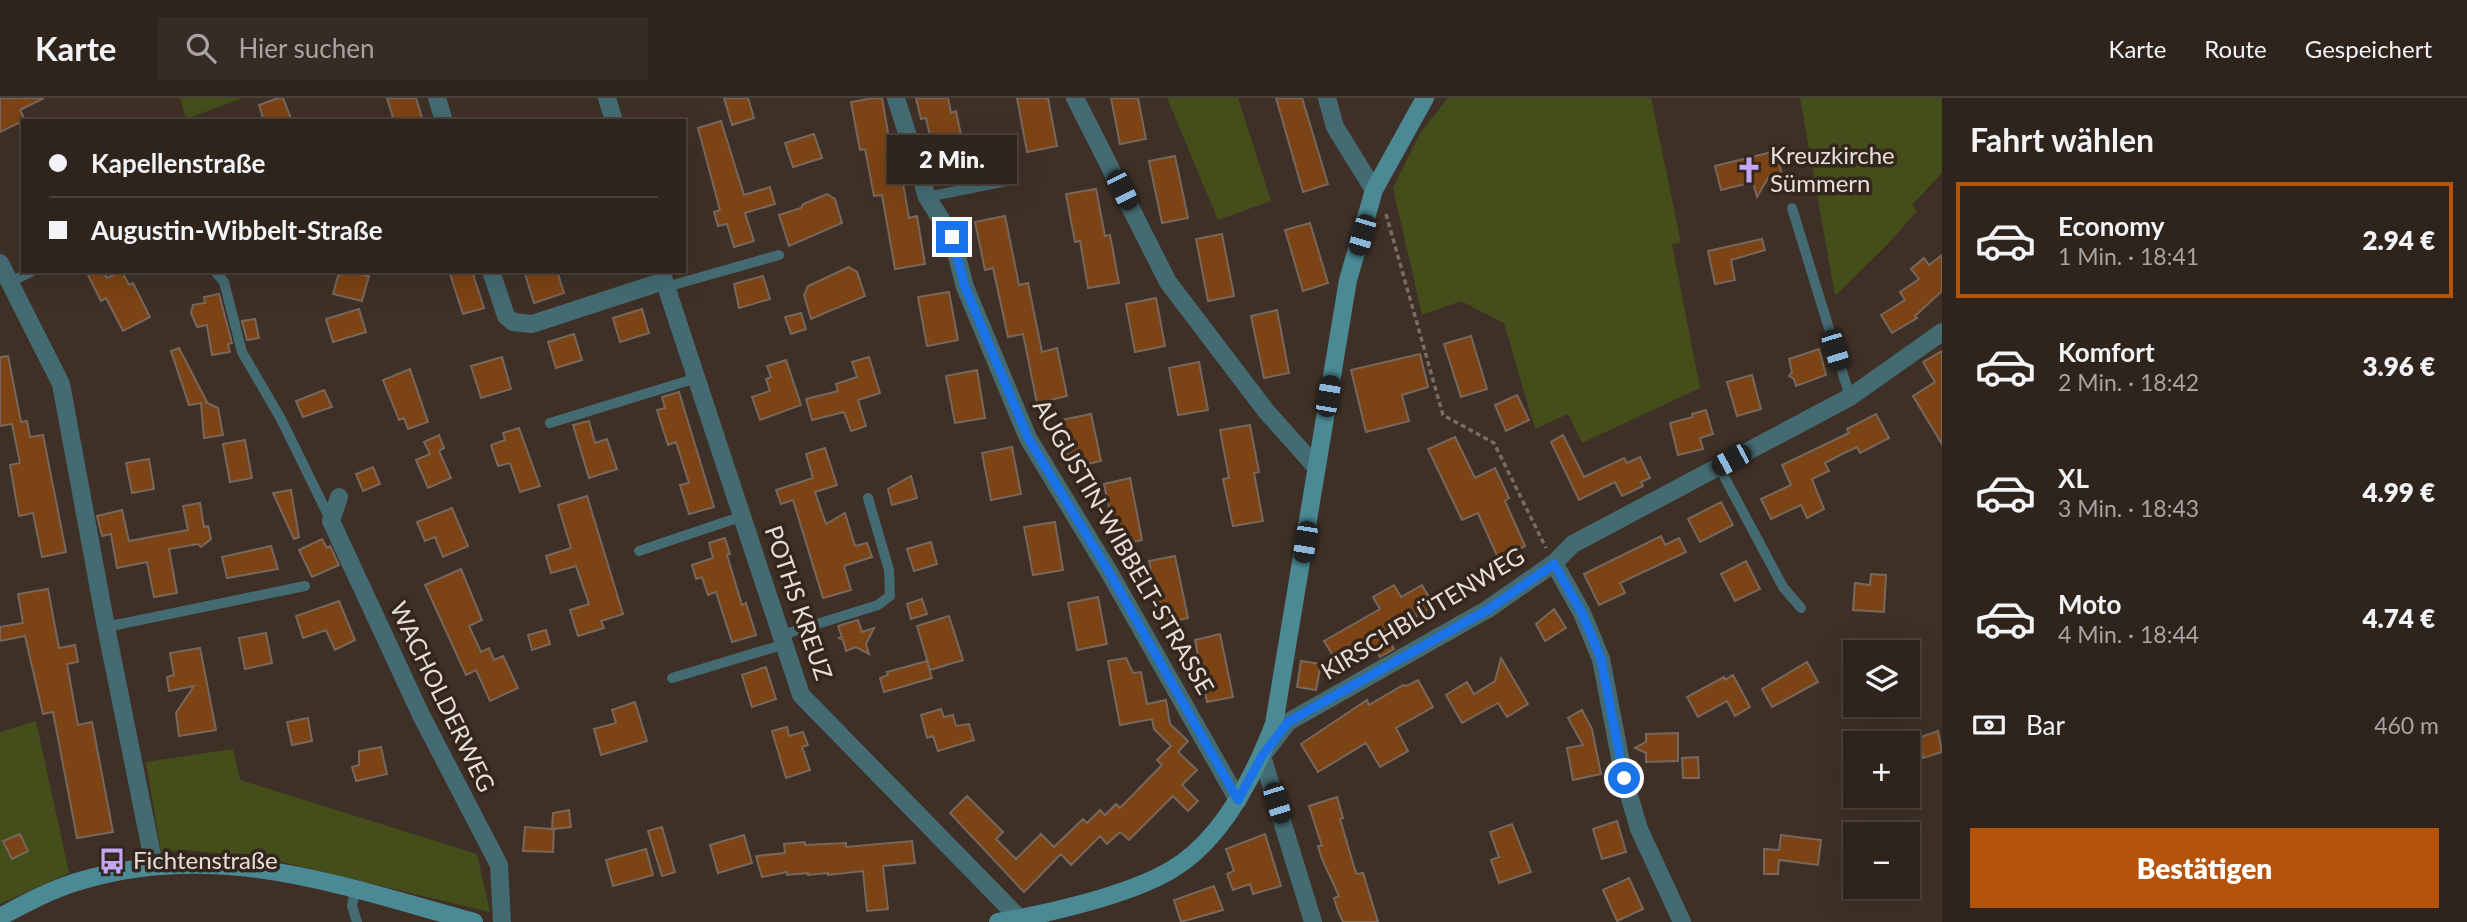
<!DOCTYPE html>
<html lang="de">
<meta charset="utf-8">
<style>
body{margin:0;font-family:Lato,sans-serif;background:#362c25;color:#f1f3f6;height:100vh;display:flex;flex-direction:column;font-size:26px;white-space:nowrap}
*{box-sizing:border-box;margin:0}
p{font-size:23px;color:#a7a4a3}
.icon{flex:none;width:38px;height:38px;fill:none;stroke:currentColor;stroke-width:2;stroke-linecap:round;stroke-linejoin:round}
.map{position:relative;flex:1;overflow:hidden}
.panel{display:flex;flex-direction:column;background:#2e241c;width:525px}
.panel>*{flex:none}
.hud{position:absolute;left:21px;top:21px;width:665px;height:154px;border-radius:0px;box-shadow:0 7px 28px #0002,0 0 0 2px #49413b;display:grid;align-content:center;height:154px;padding:0 28px;background:#2e241c}
.tools{position:absolute;left:1843px;top:542px;display:grid;gap:14px}
.tools a{display:grid;place-items:center;width:77px;height:77px;border-radius:0px;background:#2e241c;box-shadow:0 7px 28px #0002,0 0 0 2px #49413b;font-size:35px}
.end{position:absolute;width:32px;height:32px;margin:-16px;border:9px solid #1a73e8;background:#fff;box-shadow:0 0 0 4px #fff}
.from{border-radius:50%}
.bubble{position:absolute;height:49px;border-radius:0px;background:#2e241c;box-shadow:0 7px 28px #0002,0 0 0 2px #49413b;font-size:23px;font-weight:800;line-height:49px;text-align:center}
.car{position:absolute;width:21px;height:42px;margin:-21px -10px;border-radius:9px;box-shadow:0 0 5px 2px #0007;background:linear-gradient(#222 24%,#8ab4d8 0 40%,#222 0 76%,#8ab4d8 0 86%,#222 0)}
.hud b{display:flex;align-items:center;gap:24px;height:66px;font-size:26px}
.hud b+b{border-top:2px solid #49413b}
.hud i{width:18px;height:18px;background:#f1f3f6}
ul{padding:0;list-style:none}
li{display:flex;align-items:center;gap:21px;height:116px;margin:0 14px 10px;padding:0 14px;border:4px solid transparent;border-radius:0px}
li div{flex:1}
li b{display:block;font-size:26px}
li em{font-style:normal;font-weight:800}
li.active{border-color:#b45309}
li>.icon{width:63px;height:63px;stroke-width:1.5}
h2{padding:0 28px;font-size:32px;line-height:84px}
.pay{display:flex;align-items:center;gap:18px;height:77px;padding:0 28px;font-size:26px}
.pay p{margin-inline-start:auto}
.action{display:flex;gap:14px;margin-top:auto;padding:14px 28px}
.action a{flex:1;height:80px;border-radius:0px;background:#b45309;color:#fff;font-size:28px;font-weight:800;line-height:80px;text-align:center}
header{display:flex;align-items:center;gap:42px;box-sizing:border-box;height:98px;padding:0 35px;background:#2e241c;border-bottom:2px solid #49413b}
header strong{font-size:33px}
nav{display:flex;gap:38px;margin-inline-start:auto;font-size:24px}
.search{width:490px;height:63px;background:#362c25;display:flex;align-items:center;gap:18px;box-sizing:border-box;padding:0 24px;border-radius:0px;color:#a7a4a3;font-size:26px}
main{display:flex;flex:1;min-height:0}
.map>svg:first-child{display:block}
.green{fill:#444e1b}
.building{fill:#7c4314;stroke:#77675c;stroke-width:2}
.lines{fill:none;stroke-linecap:round;stroke-linejoin:round}
.path{stroke:#796c64;stroke-width:3.5;stroke-dasharray:5 3.5;stroke-linecap:butt}
.lane{stroke:#456b72;stroke-width:10}
.street{stroke:#456b72;stroke-width:18}
.secondary{stroke:#4b8994;stroke-width:18}
.route{stroke:#1a73e8;stroke-width:9}
.labels{text-anchor:middle;stroke-width:7;stroke-linejoin:round;paint-order:stroke}
.poi-label{font-size:24px;fill:#e7ded8;stroke:#33261d;text-anchor:start}
.street-label{font-size:24px;fill:#e7ded8;stroke:#33261d}
</style>
<header>
<strong>Karte</strong>
<div class="search"><svg class="icon" aria-label="search" viewBox="0 0 24 24"><circle cx="10" cy="10" r="6"/><path d="M15 15l6 6"/></svg>Hier suchen</div>
<nav><a>Karte</a><a>Route</a><a>Gespeichert</a></nav>
</header>
<main>
<div class="map">
<svg width="1942" height="824" viewBox="0 0 1942 824">
<rect width="100%" height="100%" fill="#3e3026"/>
<path class="green" d="M180 0H243L186 21Z
M1167 0H1238L1271 103 1218 122Z
M1448 0H1651L1681 145 1672 146 1700 290 1582 345 1568 316 1535 331 1504 225 1461 203 1422 217 1393 90 1421 34Z
M1800 0H1942V75L1912 107 1917 113 1888 146 1835 198Z
M36 623 69 775 0 806V634Z
M233 651 240 682 477 756 490 814 261 759 184 752 161 754 146 664Z"/>
<path class="building" d="M0 0H44L20 12 25 22 0 34Z
M278 0H283L292 23H264L259 7Z
M387 0H416L423 23H394Z
M724 0H748L754 20 732 27Z
M873 0H882L890 46 896 45 909 120 917 118 925 166 895 171 882 97 874 98 865 51 860 52 851 4Z
M916 0H948L951 15 956 13 966 61 936 67 926 20 921 21Z
M1017 0H1048L1057 48 1027 54Z
M1111 0H1138L1146 41 1120 46Z
M1276 0H1302L1328 86 1303 94Z
M721 23 744 97 770 89 775 106 745 115 754 143 734 149 727 126 718 128 714 114 720 112 698 30Z
M814 36 822 60 793 69 785 45Z
M1776 53 1782 77 1768 80 1757 99 1753 84 1721 92 1715 68Z
M1175 58 1188 120 1162 125 1149 63Z
M1096 91 1105 138 1110 137 1119 185 1088 190 1080 143 1075 144 1066 96Z
M827 96 835 101 842 125 789 148 779 117 801 110 803 106Z
M1005 118 1019 187 1028 185 1042 254 1057 250 1067 298 1037 305 1023 236 1008 239 993 170 985 172 975 124Z
M1310 125 1328 185 1303 193 1285 132Z
M1222 136 1234 198 1208 203 1196 141Z
M1762 141 1765 152 1731 162 1735 182 1715 186 1708 153Z
M1942 157V193L1915 218 1917 220 1892 235 1881 217 1905 202 1900 194 1919 181 1911 171 1924 160 1929 167Z
M849 169 857 174 865 198 811 221 804 197 808 188Z
M86 173H104L107 180 122 173 129 187 133 185 150 219 123 233 106 200 101 203Z
M343 173 369 178 362 203 333 196 338 178 342 177Z
M449 173H472L484 210 463 216Z
M524 173H557L564 195 534 205Z
M763 178 770 201 739 210 734 186Z
M949 194 958 242 927 248 918 199Z
M219 196 232 245 228 246 230 254 212 257 207 227 197 229 191 215 193 207 205 205 204 199Z
M1156 200 1165 248 1135 254 1126 206Z
M359 211 366 234 333 244 326 221Z
M642 211 649 235 620 244 613 220Z
M1277 212 1289 275 1264 280 1251 218Z
M801 215 806 231 791 236 785 219Z
M255 221 259 240 247 242 242 223Z
M574 236 582 262 556 270 548 244Z
M1471 238 1487 291 1461 299 1444 246Z
M179 250 207 304H205L218 310 223 337 204 340 201 305 189 307 171 253Z
M1819 251 1826 277 1796 288 1794 281 1789 278 1792 274 1789 261Z
M1942 253V346L1913 298 1935 284 1923 264Z
M1420 256 1428 289 1402 297 1409 323 1366 334 1351 272Z
M8 258 21 324 27 323 30 339 43 337 66 454 42 459 33 415 19 418 10 367 20 365 12 326 0 328V259Z
M502 259 511 291 481 300 471 268Z
M869 259 880 295 858 302 866 328 851 333 844 314 812 322 806 301 838 293 836 286 857 279 852 264Z
M786 262 801 307 760 322 752 299 770 293 766 281 771 279 767 268Z
M1199 264 1208 312 1178 317 1169 270Z
M410 271 428 324 408 331 404 320 399 322 383 282Z
M977 272 985 320 955 325 946 278Z
M1752 277 1761 311 1737 318 1727 284Z
M324 292 332 309 303 319 296 303Z
M679 294 714 409 689 416 680 387 689 385 676 344 668 347 657 312 665 310 662 299Z
M1517 297 1529 322 1506 333 1495 307Z
M1706 312 1713 336 1700 340 1703 351 1678 357 1670 325 1693 319 1692 316Z
M1091 316 1101 363 1070 370 1061 322Z
M1876 316 1889 340 1860 355 1857 349 1842 356 1825 365 1829 373 1812 381 1824 411 1807 420 1801 407 1771 421 1761 401 1791 387 1782 367 1849 335 1847 331Z
M589 323 595 345 607 341 617 371 589 380 573 327Z
M1250 327 1259 374 1254 375 1263 423 1233 428 1223 381 1229 380 1220 332Z
M519 330 540 388 520 394 510 365 498 368 491 347 505 342 503 335Z
M439 337 444 350 439 353 451 380 428 390 416 362 430 356 424 344Z
M1563 337 1584 379 1624 360 1627 365 1640 359 1650 380 1641 384 1643 388 1622 398 1615 384 1579 402 1551 344Z
M1455 339 1475 380 1495 370 1509 400 1505 403 1525 448 1498 460 1478 415 1462 422 1428 351Z
M245 342 252 380 230 384 223 346Z
M1012 349 1021 396 991 402 982 355Z
M825 350 837 387 815 394 826 426 845 415 855 448 867 445 872 459 844 468 851 492 823 500 793 402 781 406 776 392 813 380 806 356Z
M149 361 154 391 132 395 126 365Z
M373 369 380 386 363 393 356 376Z
M911 378 917 400 892 407 888 391Z
M1130 380 1142 442 1117 447 1104 386Z
M291 392 299 439 294 441 273 395Z
M587 398 623 516 601 523 604 530 578 538 570 512 589 506 576 468 551 475 546 458 571 450 558 407Z
M1721 404 1733 427 1700 444 1688 421Z
M200 405 204 429 208 428 211 441 201 449 198 446 169 451 177 495 154 499 147 464 117 470 111 436 102 438 97 418 122 412 129 443 188 432 183 408Z
M452 410 468 448 443 459 435 439 425 443 417 424Z
M1055 424 1063 472 1033 477 1024 429Z
M1661 438 1665 447 1679 440 1686 454 1620 485 1625 495 1599 507 1584 476Z
M725 440 730 456 727 457 742 507 746 505 756 537 732 544 716 494 708 497 702 479 696 481 692 467 713 460 709 445Z
M322 441 327 450 330 448 339 467 312 479 299 452Z
M931 444 937 466 914 473 907 451Z
M271 448 278 471 227 480 222 459Z
M1175 458 1188 520 1162 526 1149 463Z
M1746 463 1760 491 1735 503 1721 476Z
M461 471 482 522 469 528 481 554 489 550 494 562 503 558 518 590 490 603 476 572 466 577 425 487Z
M1871 476 1886 477 1884 514 1853 512 1855 485 1870 487Z
M1394 487 1401 499 1422 487 1434 508 1385 537 1394 551 1380 559 1376 552 1342 572 1324 543 1380 511 1373 499Z
M48 491 59 550 75 547 78 564 67 566 78 627 92 624 113 734 77 740 53 614 43 616 25 538 0 543V529L23 525 18 496Z
M1098 499 1107 546 1077 552 1068 505Z
M922 501 927 516 911 521 907 506Z
M339 503 355 542 335 552 326 532 303 540 296 518Z
M1554 511 1566 530 1545 543 1536 526Z
M949 518 963 562 930 572 917 528Z
M858 522 862 534 874 530 866 546 869 556 856 549 846 553 843 542 839 540 842 539 838 528Z
M546 532 550 546 532 552 528 537Z
M266 535 272 565 245 571 239 540Z
M1220 536 1233 599 1207 604 1195 542Z
M200 550 216 632 179 638 176 615 194 588 169 593 167 579 174 577 170 555Z
M1126 560 1133 575 1141 574 1147 606 1166 602 1170 626 1188 643 1178 654 1197 672 1182 687 1198 703 1188 713 1173 698 1129 742 1120 734 1107 746 1100 738 1071 767 1061 756 1024 794 950 715 967 698 1003 734 996 741 1016 761 1041 736 1054 749 1083 721 1087 725 1100 712 1105 717 1116 706 1120 710 1162 667 1157 662 1171 648 1154 631 1152 621 1120 627 1108 563Z
M1501 560 1528 606 1507 619 1498 605 1462 625 1446 597 1467 584 1474 596 1495 583Z
M927 563 932 580 884 594 880 580 888 577 887 574Z
M1301 563 1321 566 1316 592 1297 589Z
M1807 564 1818 584 1772 609 1762 591Z
M766 569 776 601 752 609 742 577Z
M1733 577 1750 609 1735 618 1727 603 1698 619 1687 599 1724 579 1725 582Z
M1418 582 1433 609 1396 630 1408 653 1380 669 1366 645 1318 674 1301 646 1367 602 1369 607 1403 587 1407 588Z
M635 604 647 643 601 657 594 631 616 625 612 612Z
M941 611 944 619 953 617 956 628 969 626 974 642 938 653 933 638 927 640 921 617Z
M1582 612 1592 631 1601 676 1573 682 1567 650 1583 647 1568 620Z
M308 620 312 643 292 647 287 624Z
M787 629 789 638 803 634 808 647 802 649 810 672 786 680 772 633Z
M1938 633 1942 654 1923 660 1918 640Z
M1678 635V663L1646 664V655L1635 650 1646 644V636Z
M381 649 387 676 356 683 352 669 359 667V653Z
M1698 659 1699 680H1683L1682 660Z
M1337 699 1343 720 1340 721 1355 772 1357 776 1363 775 1378 824H1343L1338 813 1334 800 1339 798 1322 761 1318 748H1322L1309 708Z
M569 712 571 729 554 731 553 754 523 753 525 729 552 731 553 715Z
M1617 723 1626 754 1602 761 1593 731Z
M1512 726 1531 774 1499 785 1491 762 1499 759 1490 734Z
M662 729 675 774 662 778 648 733Z
M20 736 28 753 12 761 3 743Z
M1265 736 1281 788 1253 796 1250 786 1233 792 1227 776 1234 773 1226 751Z
M744 737 752 765 718 775 710 747Z
M1781 737 1821 742 1818 767 1779 762 1778 776H1764V751L1779 752Z
M912 743 915 765 883 768 888 811 867 813 863 773 828 777V775L808 777V775L787 777V774L762 779 756 758 785 755 784 746 805 744V747L846 745V749Z
M646 751 653 777 613 788 606 762Z
M1629 780 1643 811 1617 823 1603 792Z
M1214 788 1223 812 1181 824 1174 802Z"/>
<g class="lines">
<path class="path" d="M1386 116 1443 317 1494 345 1546 450"/>
<path class="lane" d="M927 99 1007 83
M1792 110 1850 299
M215 173 224 184 242 254 281 321 331 423
M10 184 33 173
M666 189 779 157
M550 325 697 280
M1719 369 1783 489 1801 510
M639 453 743 418
M106 529 305 488
M782 537 878 507 890 498 889 472 868 400
M672 580 785 546
M355 791 352 808 357 824"/>
<path class="street" d="M437 0 444 23
M607 0 614 23
M896 0 927 99 952 139 965 189 1028 340 1109 474 1238 702
M1075 0 1168 184 1266 313 1316 369
M1327 0 1335 29 1374 92
M0 165 61 286 106 529 154 767
M491 173 506 218 513 224 532 226 664 183
M661 173 801 597 1019 820
M339 399 331 423 421 617 499 767 502 824
M1554 465 1582 515 1601 561 1624 680 1639 731 1682 824
M1313 824 1262 658 1288 624 1488 511 1554 465 1573 446 1850 299 1942 234"/>
<path class="secondary" d="M0 819C26 805 54 790 83 782 220 742 342 788 474 824
M998 824C1047 816 1129 797 1171 772 1221 743 1254 678 1274 626L1348 182 1374 92 1425 0"/>
</g>
<g class="lines">
<path class="route" d="M952 139 965 189 1028 340 1109 474 1238 702 1262 658 1288 624 1489 511 1554 466 1582 515 1601 561 1624 680"/>
</g>
<defs>
<g id="church-bare" transform="scale(2.1)"><path d="M-1.2-6h2.4v3.5h3.3v2.4h-3.3V6h-2.4V-.1h-3.3v-2.4h3.3Z" fill="#c3a7f2" stroke="#33261d" stroke-width="2.5" paint-order="stroke"/></g>
<g id="bus-bare" transform="scale(2.1)"><path d="M-5-6H5V4H4V6H2V4H-2V6H-4V4H-5ZM-3.5-4V0h7V-4ZM-3.5 1.2v1.5H-2V1.2ZM2 1.2v1.5H3.5V1.2Z" fill="#c3a7f2" stroke="#33261d" stroke-width="2.5" paint-order="stroke"/></g>
</defs>
<g fill-rule="evenodd">
<use href="#church-bare" x="1749" y="72"/>
<use href="#bus-bare" x="112" y="763"/>
</g>
<g class="labels">
<g class="poi-label">
<text x="1770" y="66">Kreuzkirche<tspan x="1770" dy="28">Sümmern</tspan></text>
<text x="133" y="771">Fichtenstraße</text>
</g>
<g class="street-label">
<text transform="translate(1123 449) rotate(60)" y="8">AUGUSTIN-WIBBELT-STRASSE</text>
<text transform="translate(798 505) rotate(71)" y="8">POTHS KREUZ</text>
<text transform="translate(1423 516) rotate(-31)" y="8">KIRSCHBLÜTENWEG</text>
<text transform="translate(442 599) rotate(64)" y="8">WACHOLDERWEG</text>
</g>
</g>
</svg>
<div class="tools">
<a><svg class="icon" aria-label="layers" viewBox="0 0 24 24"><path d="M12 4l9 5-9 5-9-5zM3 14l9 5 9-5"/></svg></a>
<a>+</a>
<a>−</a>
</div>
<i class="end from" style="left:1624px;top:680px"></i>
<i class="end" style="left:952px;top:139px"></i>
<div class="bubble" style="left:887px;top:37px;width:130px">2 Min.</div>
<i class="car" style="left:1122px;top:92px;rotate:153deg"></i>
<i class="car" style="left:1362px;top:137px;rotate:196deg"></i>
<i class="car" style="left:1835px;top:252px;rotate:163deg"></i>
<i class="car" style="left:1328px;top:298px;rotate:10deg"></i>
<i class="car" style="left:1731px;top:362px;rotate:242deg"></i>
<i class="car" style="left:1305px;top:444px;rotate:189deg"></i>
<i class="car" style="left:1277px;top:705px;rotate:163deg"></i>
<div class="hud">
<b><i class="from"></i>Kapellenstraße</b>
<b><i></i>Augustin-Wibbelt-Straße</b>
</div>
</div>
<section class="panel">
<h2>Fahrt wählen</h2>
<ul>
<li class="active"><svg class="icon" aria-label="car" viewBox="0 0 24 24"><path d="M5 17H2v-5l4-1 3-4h7l3 4 3 1v5h-3M9 17h6M6 11h13"/><circle cx="7" cy="17" r="2"/><circle cx="17" cy="17" r="2"/></svg><div><b>Economy</b><p>1 Min. · 18:41</p></div><em>2.94 €</em></li>
<li><svg class="icon" aria-label="car" viewBox="0 0 24 24"><path d="M5 17H2v-5l4-1 3-4h7l3 4 3 1v5h-3M9 17h6M6 11h13"/><circle cx="7" cy="17" r="2"/><circle cx="17" cy="17" r="2"/></svg><div><b>Komfort</b><p>2 Min. · 18:42</p></div><em>3.96 €</em></li>
<li><svg class="icon" aria-label="car" viewBox="0 0 24 24"><path d="M5 17H2v-5l4-1 3-4h7l3 4 3 1v5h-3M9 17h6M6 11h13"/><circle cx="7" cy="17" r="2"/><circle cx="17" cy="17" r="2"/></svg><div><b>XL</b><p>3 Min. · 18:43</p></div><em>4.99 €</em></li>
<li><svg class="icon" aria-label="car" viewBox="0 0 24 24"><path d="M5 17H2v-5l4-1 3-4h7l3 4 3 1v5h-3M9 17h6M6 11h13"/><circle cx="7" cy="17" r="2"/><circle cx="17" cy="17" r="2"/></svg><div><b>Moto</b><p>4 Min. · 18:44</p></div><em>4.74 €</em></li>
</ul>
<div class="pay"><svg class="icon" aria-label="cash" viewBox="0 0 24 24"><path d="M3 7h18v10H3z"/><circle cx="12" cy="12" r="2"/></svg>Bar<p>460 m</p></div>
<div class="action"><a>Bestätigen</a></div>
</section>
</main>
